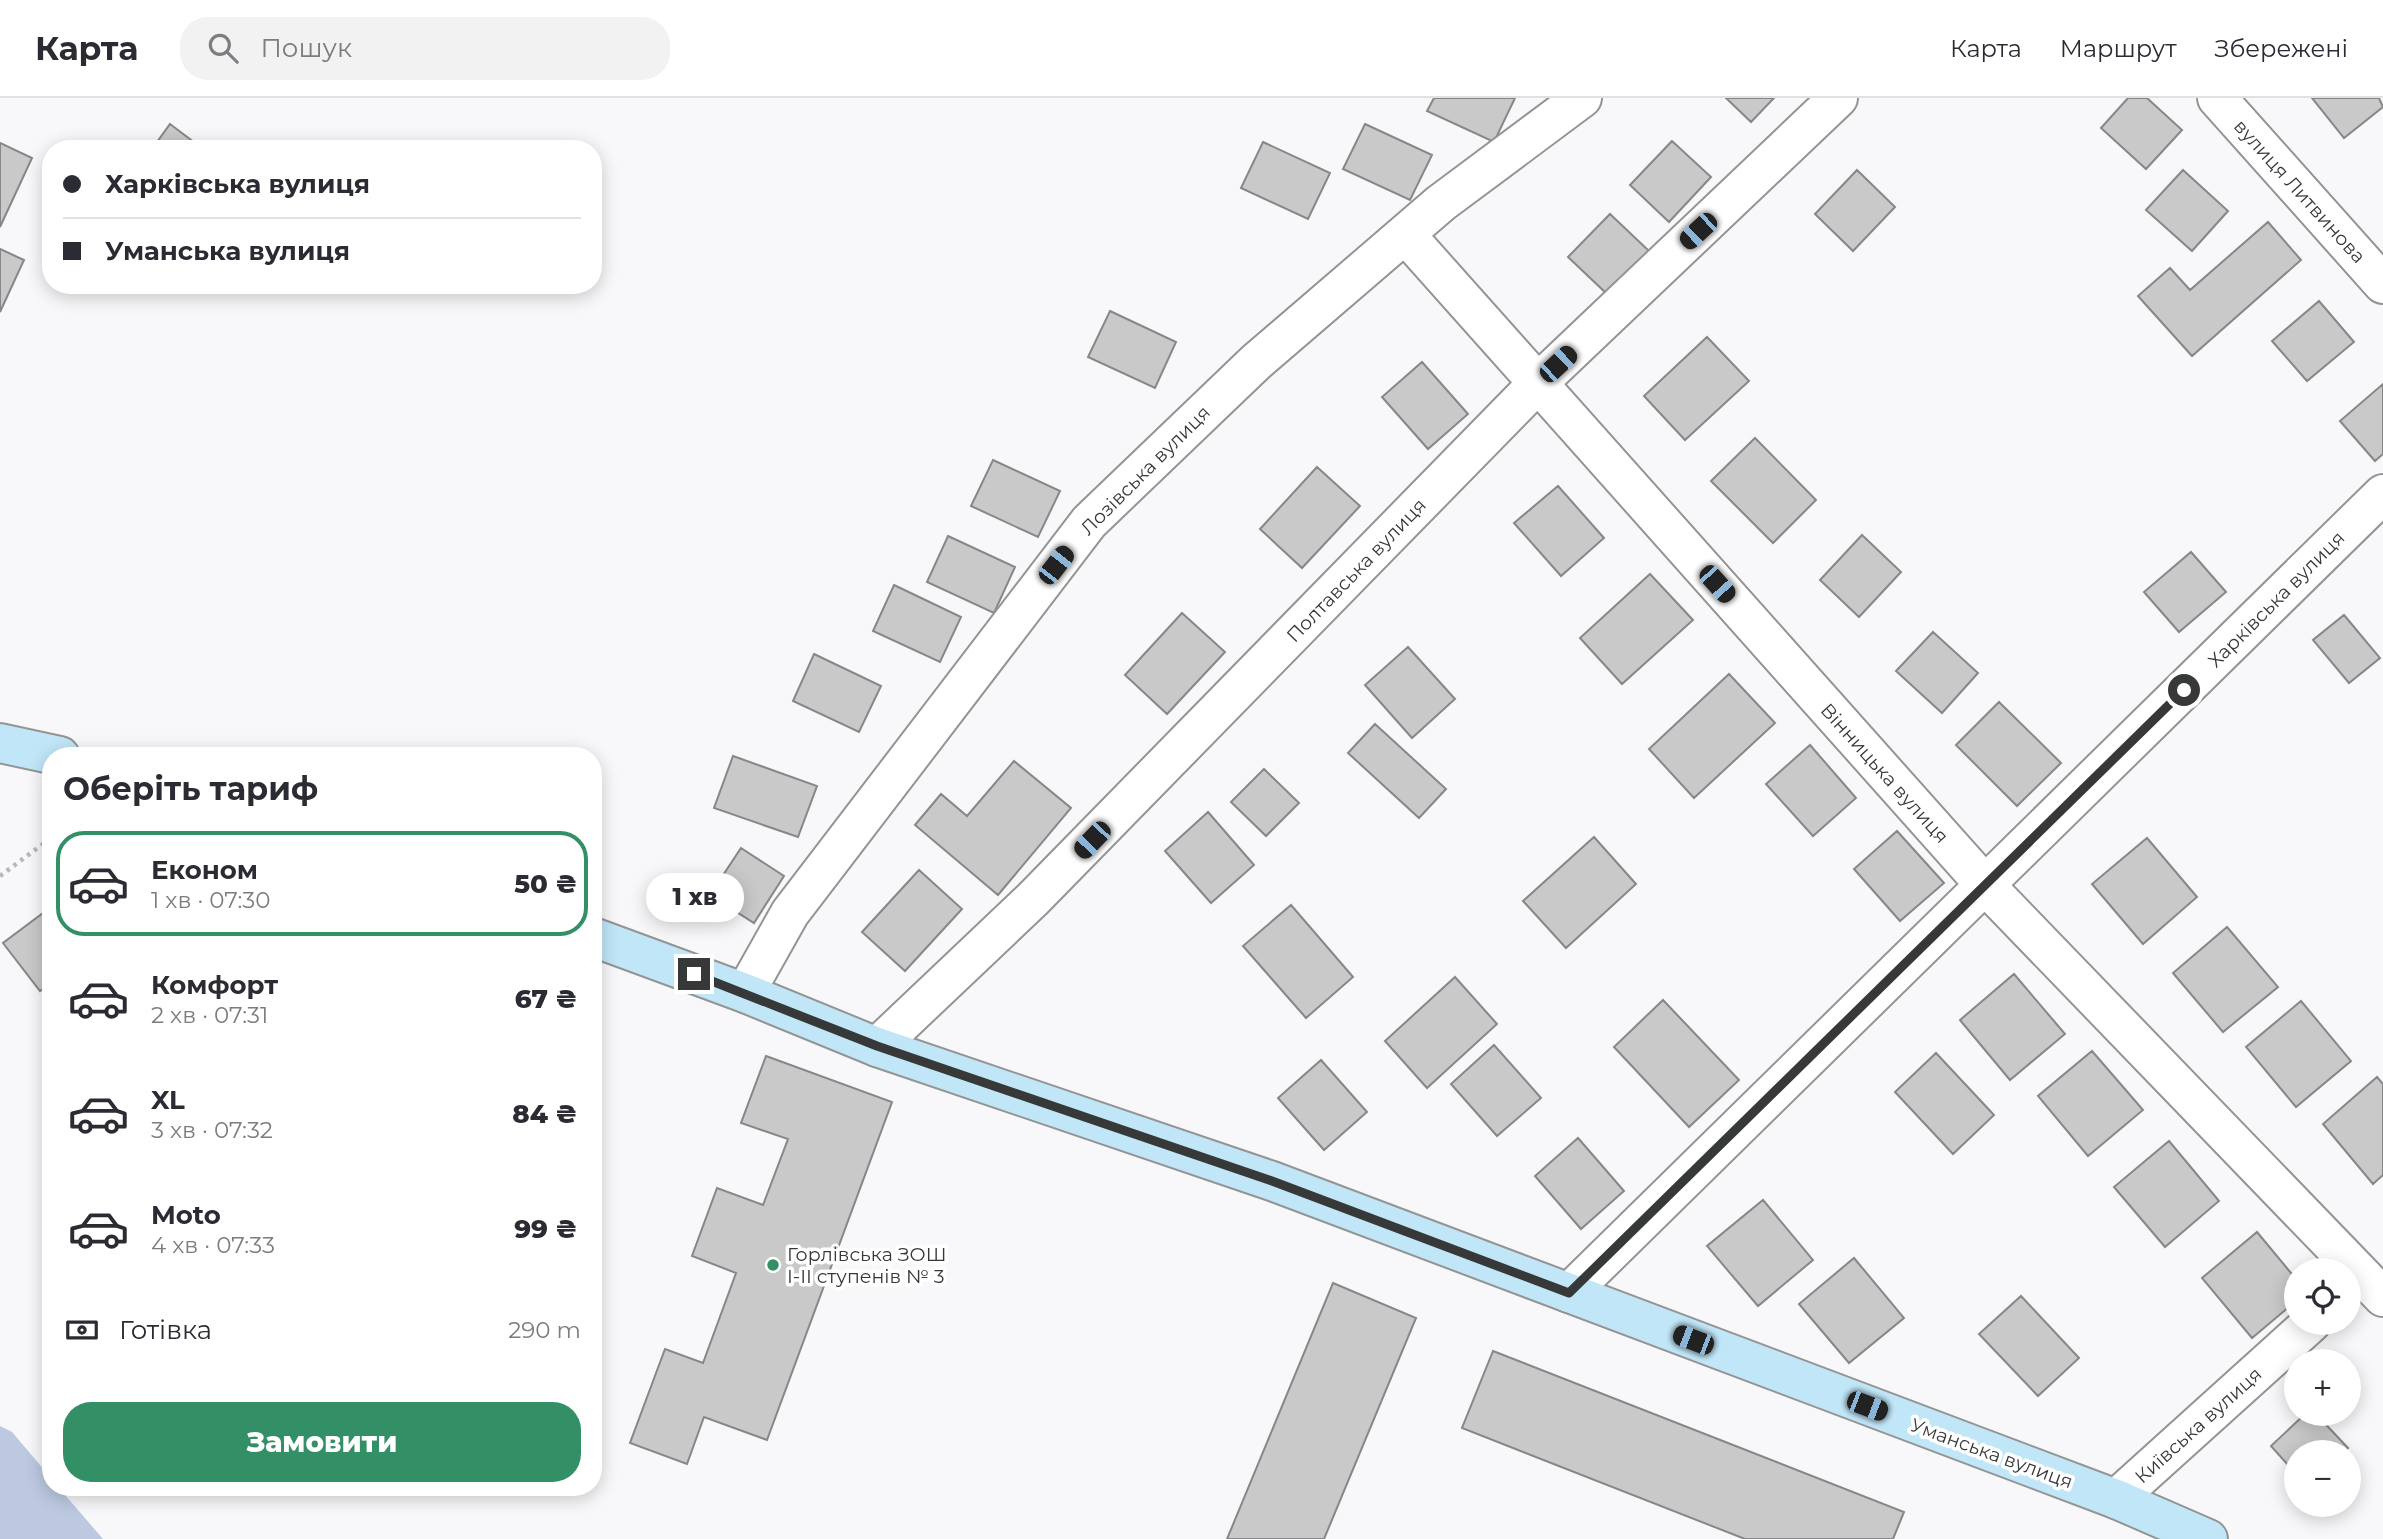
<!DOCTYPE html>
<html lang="uk">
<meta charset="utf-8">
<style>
body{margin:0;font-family:Montserrat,sans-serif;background:#f2f2f3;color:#2b2b33;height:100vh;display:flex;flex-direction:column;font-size:26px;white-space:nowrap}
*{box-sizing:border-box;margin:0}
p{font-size:23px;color:#7c7c81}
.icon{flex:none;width:38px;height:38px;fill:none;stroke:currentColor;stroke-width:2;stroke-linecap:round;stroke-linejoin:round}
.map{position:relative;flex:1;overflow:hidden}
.details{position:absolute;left:42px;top:649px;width:560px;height:749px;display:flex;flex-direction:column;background:#fff;border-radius:28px;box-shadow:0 4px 18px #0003}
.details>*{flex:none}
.guide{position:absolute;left:42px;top:42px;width:560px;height:154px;border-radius:28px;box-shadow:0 4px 18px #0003;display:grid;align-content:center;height:154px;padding:0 21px;background:#fff}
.buttons{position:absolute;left:2284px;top:1160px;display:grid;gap:14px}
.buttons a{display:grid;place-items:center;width:77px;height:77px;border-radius:50%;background:#fff;box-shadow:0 4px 18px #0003;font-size:35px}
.end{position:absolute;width:32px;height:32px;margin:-16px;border:9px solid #373838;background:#fff;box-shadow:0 0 0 4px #fff}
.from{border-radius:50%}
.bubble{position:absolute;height:49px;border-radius:24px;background:#fff;box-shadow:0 4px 18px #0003;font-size:23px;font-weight:800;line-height:49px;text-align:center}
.car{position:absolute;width:21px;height:42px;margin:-21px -10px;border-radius:9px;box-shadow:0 0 5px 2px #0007;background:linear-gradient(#222 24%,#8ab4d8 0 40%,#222 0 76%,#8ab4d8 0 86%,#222 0)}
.guide b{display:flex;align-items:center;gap:24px;height:66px;font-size:26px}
.guide b+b{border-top:2px solid #e1e1e2}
.guide i{width:18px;height:18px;background:#2b2b33}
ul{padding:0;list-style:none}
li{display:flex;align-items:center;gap:21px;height:105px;margin:0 14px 10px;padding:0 7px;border:4px solid transparent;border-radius:28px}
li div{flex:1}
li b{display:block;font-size:26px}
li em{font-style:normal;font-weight:800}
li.current{border-color:#328f66}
li>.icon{width:63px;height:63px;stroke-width:1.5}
h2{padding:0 21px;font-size:32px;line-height:84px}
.pay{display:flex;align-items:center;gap:18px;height:77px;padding:0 21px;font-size:26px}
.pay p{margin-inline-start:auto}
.cta{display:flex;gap:14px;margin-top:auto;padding:14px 21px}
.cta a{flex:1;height:80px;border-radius:28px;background:#328f66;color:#fff;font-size:28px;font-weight:800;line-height:80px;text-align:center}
header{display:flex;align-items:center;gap:42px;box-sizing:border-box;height:98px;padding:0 35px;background:#fff;border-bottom:2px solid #e1e1e2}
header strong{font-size:33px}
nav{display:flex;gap:38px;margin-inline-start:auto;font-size:24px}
.search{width:490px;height:63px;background:#f2f2f3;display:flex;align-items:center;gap:18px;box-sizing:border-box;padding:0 24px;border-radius:28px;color:#7c7c81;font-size:26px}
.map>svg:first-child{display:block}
.green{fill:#bcc9e1}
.building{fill:#c9c9ca;stroke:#878789;stroke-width:2}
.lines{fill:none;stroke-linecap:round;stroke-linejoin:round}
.street-casing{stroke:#949495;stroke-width:42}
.secondary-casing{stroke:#949495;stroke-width:42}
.path{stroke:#b8b8ba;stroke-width:4.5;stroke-dasharray:3.5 5;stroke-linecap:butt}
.street{stroke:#fff;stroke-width:38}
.secondary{stroke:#c0e6f8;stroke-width:38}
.route{stroke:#373838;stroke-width:9}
.poi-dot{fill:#328f66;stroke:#fff;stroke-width:2.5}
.labels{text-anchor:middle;stroke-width:7;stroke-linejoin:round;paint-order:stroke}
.street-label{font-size:19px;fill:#373838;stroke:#fff}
.poi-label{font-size:19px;fill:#373838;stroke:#fff;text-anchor:start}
</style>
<header>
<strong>Карта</strong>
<div class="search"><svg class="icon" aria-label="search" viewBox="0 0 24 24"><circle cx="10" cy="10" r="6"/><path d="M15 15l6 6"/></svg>Пошук</div>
<nav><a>Карта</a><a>Маршрут</a><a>Збережені</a></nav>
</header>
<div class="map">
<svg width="2383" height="1441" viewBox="0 0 2383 1441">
<rect width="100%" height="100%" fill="#f8f8fa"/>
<path class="green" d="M0 1328 12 1334 51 1380V1390H59L103 1441H0Z"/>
<path class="building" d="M1434 0H1515L1494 44 1427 13Z
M1726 0H1774L1751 24Z
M2128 0H2147L2182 32 2146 71 2101 30Z
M2312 0H2379L2383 9 2344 40Z
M170 26 203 51H152Z
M1365 26 1432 57 1410 102 1343 71Z
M1672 43 1711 79 1669 124 1630 87Z
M1263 44 1330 75 1308 121 1241 90Z
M0 45 32 60 0 129Z
M1857 72 1895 109 1853 153 1815 116Z
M2183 72 2228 113 2192 153 2146 112Z
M1610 116 1649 153 1607 196 1568 159Z
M2268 124 2301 162 2192 258 2138 198 2170 170 2190 192Z
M0 151 24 162 0 214Z
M2319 203 2354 244 2307 283 2272 243Z
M1110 213 1176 244 1155 290 1088 259Z
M1707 239 1749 283 1685 342 1644 298Z
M1422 264 1468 316 1428 351 1382 299Z
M2383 286V356L2375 363 2340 323Z
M1755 340 1816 402 1773 445 1711 383Z
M993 362 1060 393 1038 439 971 408Z
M1317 369 1360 408 1302 470 1260 431Z
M1558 388 1604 440 1561 478 1514 425Z
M1862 437 1901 474 1859 519 1820 482Z
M948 438 1015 469 994 515 927 484Z
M2191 454 2226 494 2179 534 2144 494Z
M1650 476 1693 522 1622 586 1580 540Z
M894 487 961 519 940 564 873 533Z
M1182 515 1225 554 1167 616 1125 577Z
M2344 517 2380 560 2349 585 2313 542Z
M1933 534 1978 575 1942 615 1896 573Z
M1408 549 1455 601 1412 640 1365 587Z
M814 556 881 588 859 634 793 603Z
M1729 576 1775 625 1694 700 1649 651Z
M1999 604 2061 665 2017 708 1956 647Z
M1375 626 1446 691 1419 720 1348 655Z
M1810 647 1856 700 1813 738 1766 686Z
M733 658 817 688 798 739 714 710Z
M1014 663 1071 710 998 797 915 727 941 696 967 718Z
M1264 671 1299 705 1266 738 1231 704Z
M1208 714 1254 767 1211 805 1165 753Z
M1897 733 1944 785 1900 823 1854 771Z
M1594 739 1636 786 1566 850 1523 803Z
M2147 740 2197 799 2143 846 2092 786Z
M741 750 784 778 754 825 710 797Z
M919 772 962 811 905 873 862 834Z
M1291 807 1353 879 1306 920 1243 848Z
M51 809V885L40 893 3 845Z
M2227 829 2278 889 2223 934 2173 875Z
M2014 876 2065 936 2010 982 1960 922Z
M1455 879 1497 926 1427 990 1385 943Z
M1663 902 1739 982 1689 1029 1614 949Z
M2301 903 2351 963 2296 1009 2246 949Z
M1494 947 1541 1000 1497 1038 1451 986Z
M2092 953 2143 1012 2088 1058 2038 998Z
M1936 955 1994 1017 1953 1056 1895 994Z
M766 958 892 1004 767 1342 704 1319 687 1366 630 1345 665 1251 703 1265 736 1175 692 1158 717 1090 763 1107 788 1041 741 1025Z
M1321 962 1367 1014 1324 1052 1278 1000Z
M2377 979 2383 986V1077L2373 1086 2323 1026Z
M1578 1040 1624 1093 1581 1131 1535 1078Z
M2169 1043 2219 1103 2165 1149 2114 1089Z
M1763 1102 1813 1162 1758 1208 1707 1148Z
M2257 1134 2296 1181V1203L2252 1240 2202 1180Z
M1854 1160 1904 1220 1849 1265 1799 1206Z
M1333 1185 1416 1220 1324 1441H1227Z
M2021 1198 2079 1260 2038 1298 1979 1236Z
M1493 1253 1904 1414 1893 1441H1745L1462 1330Z
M2305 1316H2316L2348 1350 2343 1354H2296V1376L2271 1348Z"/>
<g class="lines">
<g class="street-casing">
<path id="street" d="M2217 0 2383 186
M1405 136 1986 788 2383 1199
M745 895 790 815 1089 424 1256 264 1441 105 1582 0
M877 949 1033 801 1538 285 1838 0
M1569 1195 2383 396
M2116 1401 2311 1225"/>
</g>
<g class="secondary-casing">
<path id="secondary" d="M0 645 60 658
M593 839 745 895 877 949 1272 1083 2116 1401 2208 1441"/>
</g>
<path class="path" d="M0 778 51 740"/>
<use href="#street" class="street"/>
<use href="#secondary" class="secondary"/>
</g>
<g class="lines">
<path class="route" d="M694 876 877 948 1272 1083 1569 1195 2184 592"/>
</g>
<circle class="poi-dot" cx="773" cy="1167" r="7"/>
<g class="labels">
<g class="street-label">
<text transform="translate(2300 93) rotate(48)" y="7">вулиця Литвинова</text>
<text transform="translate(1145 372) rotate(-45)" y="7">Лозівська вулиця</text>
<text transform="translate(1356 472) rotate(-46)" y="7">Полтавська вулиця</text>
<text transform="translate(2276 501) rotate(-45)" y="7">Харківська вулиця</text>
<text transform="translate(1885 675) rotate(48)" y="7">Вінницька вулиця</text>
<text transform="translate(2198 1327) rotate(-42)" y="7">Київська вулиця</text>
<text transform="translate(1992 1355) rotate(20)" y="7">Уманська вулиця</text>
</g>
<g class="poi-label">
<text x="787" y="1163">Горлівська ЗОШ<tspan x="787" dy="22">І-ІІ ступенів № 3</tspan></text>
</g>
</g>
</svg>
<div class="buttons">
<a><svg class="icon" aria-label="locate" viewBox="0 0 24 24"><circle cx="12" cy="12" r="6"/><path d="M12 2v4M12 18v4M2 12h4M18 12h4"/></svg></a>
<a>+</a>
<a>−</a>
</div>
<i class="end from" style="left:2184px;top:592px"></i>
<i class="end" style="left:694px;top:876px"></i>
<div class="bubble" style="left:646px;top:775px;width:98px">1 хв</div>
<i class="car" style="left:1698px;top:133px;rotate:227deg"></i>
<i class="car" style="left:1558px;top:266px;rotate:47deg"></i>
<i class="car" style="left:1056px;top:467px;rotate:38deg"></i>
<i class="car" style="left:1717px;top:486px;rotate:138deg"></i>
<i class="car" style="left:1092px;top:742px;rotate:224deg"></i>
<i class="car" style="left:1693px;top:1242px;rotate:291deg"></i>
<i class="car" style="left:1867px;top:1308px;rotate:111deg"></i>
<div class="guide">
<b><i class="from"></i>Харківська вулиця</b>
<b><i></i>Уманська вулиця</b>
</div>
<section class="details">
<h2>Оберіть тариф</h2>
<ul>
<li class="current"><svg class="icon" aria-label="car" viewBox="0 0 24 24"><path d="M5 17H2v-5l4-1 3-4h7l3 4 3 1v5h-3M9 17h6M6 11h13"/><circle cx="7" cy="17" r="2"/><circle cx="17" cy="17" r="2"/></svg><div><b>Економ</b><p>1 хв · 07:30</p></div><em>50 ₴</em></li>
<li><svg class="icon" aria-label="car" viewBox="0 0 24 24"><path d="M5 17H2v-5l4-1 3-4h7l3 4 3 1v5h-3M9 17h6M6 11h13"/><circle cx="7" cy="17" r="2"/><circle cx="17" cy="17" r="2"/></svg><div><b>Комфорт</b><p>2 хв · 07:31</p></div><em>67 ₴</em></li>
<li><svg class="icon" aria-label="car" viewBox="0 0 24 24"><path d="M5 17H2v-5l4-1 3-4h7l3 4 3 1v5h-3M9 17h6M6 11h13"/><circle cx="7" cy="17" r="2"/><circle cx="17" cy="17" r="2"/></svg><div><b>XL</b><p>3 хв · 07:32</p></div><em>84 ₴</em></li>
<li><svg class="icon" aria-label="car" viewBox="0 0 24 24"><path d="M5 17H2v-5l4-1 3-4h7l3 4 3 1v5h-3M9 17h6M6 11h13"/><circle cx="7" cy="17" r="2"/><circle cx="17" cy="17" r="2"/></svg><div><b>Moto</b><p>4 хв · 07:33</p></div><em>99 ₴</em></li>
</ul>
<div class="pay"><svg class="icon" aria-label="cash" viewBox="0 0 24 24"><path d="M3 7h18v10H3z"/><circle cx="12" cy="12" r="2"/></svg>Готівка<p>290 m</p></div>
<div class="cta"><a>Замовити</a></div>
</section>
</div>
